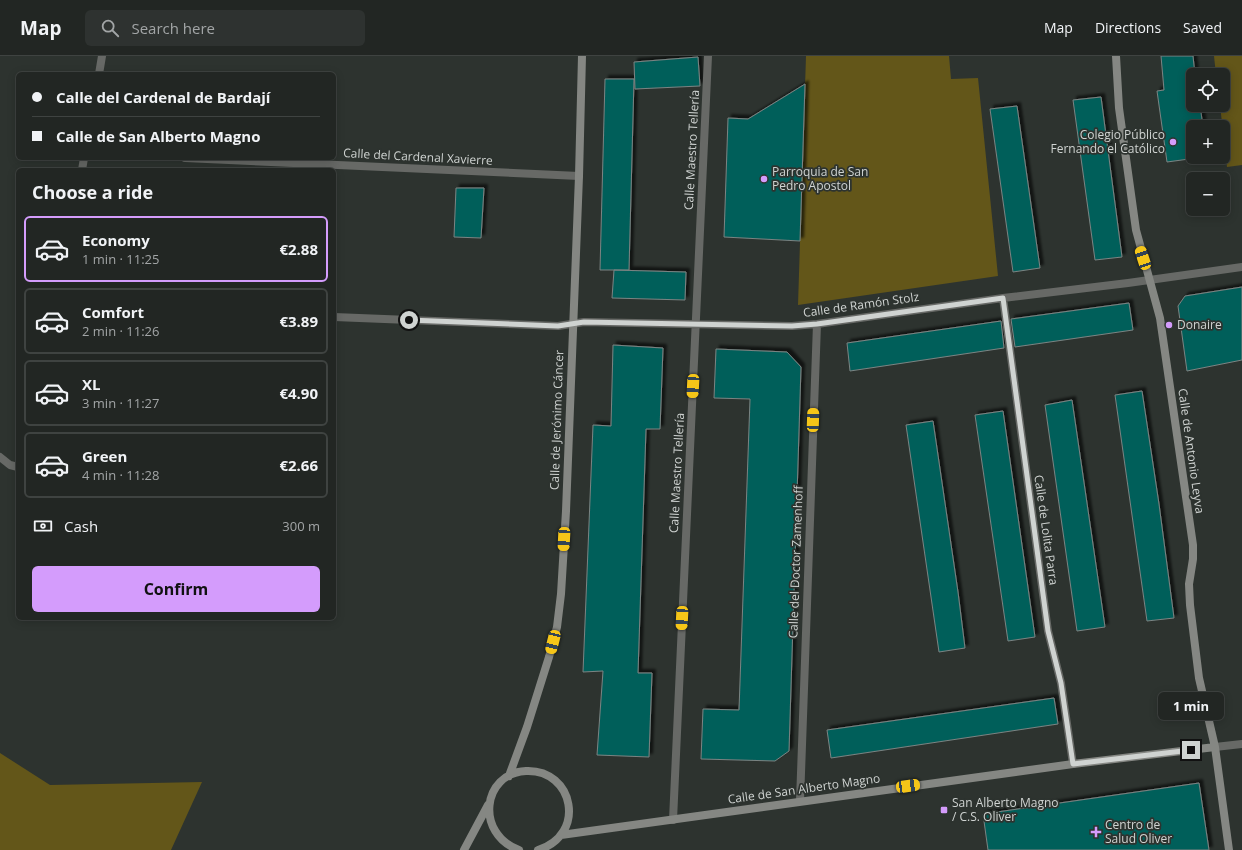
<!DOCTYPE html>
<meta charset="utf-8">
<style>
body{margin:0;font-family:"Open Sans",sans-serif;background:#2e3230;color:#f1f3f6;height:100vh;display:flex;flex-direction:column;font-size:15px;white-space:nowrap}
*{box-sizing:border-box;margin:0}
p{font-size:13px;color:#a2a5a6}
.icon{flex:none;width:22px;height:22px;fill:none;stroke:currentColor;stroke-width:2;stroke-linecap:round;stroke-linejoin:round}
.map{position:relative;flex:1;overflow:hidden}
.sheet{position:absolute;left:16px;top:112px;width:320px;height:452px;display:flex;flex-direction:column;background:#222623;border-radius:6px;box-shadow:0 2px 10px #0003,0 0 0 1px #3f4341}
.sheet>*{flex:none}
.banner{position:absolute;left:16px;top:16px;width:320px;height:88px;border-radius:6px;box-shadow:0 2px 10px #0003,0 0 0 1px #3f4341;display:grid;align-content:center;height:88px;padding:0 16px;background:#222623}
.controls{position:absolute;left:1186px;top:12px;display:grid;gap:8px}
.controls a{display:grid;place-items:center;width:44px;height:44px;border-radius:6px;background:#222623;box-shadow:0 2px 10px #0003,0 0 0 1px #3f4341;font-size:20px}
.end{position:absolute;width:18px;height:18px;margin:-9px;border:5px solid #cfd3d1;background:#111;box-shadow:0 0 0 2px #111}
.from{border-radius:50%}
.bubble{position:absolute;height:28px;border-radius:6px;background:#222623;box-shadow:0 2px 10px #0003,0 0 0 1px #3f4341;font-size:13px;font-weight:700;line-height:28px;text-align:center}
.car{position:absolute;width:12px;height:24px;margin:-12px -6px;border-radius:5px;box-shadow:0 0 3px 1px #0007;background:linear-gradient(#f5c518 24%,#345 0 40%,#f5c518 0 76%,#345 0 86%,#f5c518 0)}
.banner b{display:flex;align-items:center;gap:14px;height:38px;font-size:15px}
.banner b+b{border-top:1px solid #3f4341}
.banner i{width:10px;height:10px;background:#f1f3f6}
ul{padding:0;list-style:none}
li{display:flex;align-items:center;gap:12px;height:66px;margin:0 8px 6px;padding:0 8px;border:2px solid #3f4341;border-radius:6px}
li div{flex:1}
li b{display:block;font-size:15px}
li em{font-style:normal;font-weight:700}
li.selected{border-color:#d49cfc}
li>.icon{width:36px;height:36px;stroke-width:1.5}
h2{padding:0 16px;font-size:18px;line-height:48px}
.pay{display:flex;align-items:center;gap:10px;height:44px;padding:0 16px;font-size:15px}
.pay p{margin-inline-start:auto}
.action{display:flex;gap:8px;margin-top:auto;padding:8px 16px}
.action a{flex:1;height:46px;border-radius:6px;background:#d49cfc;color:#111;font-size:16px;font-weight:700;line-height:46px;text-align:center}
header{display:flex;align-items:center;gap:24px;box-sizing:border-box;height:56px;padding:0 20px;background:#222623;border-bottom:1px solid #3f4341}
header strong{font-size:19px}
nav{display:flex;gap:22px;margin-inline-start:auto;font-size:14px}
.search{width:280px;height:36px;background:#2e3230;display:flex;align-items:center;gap:10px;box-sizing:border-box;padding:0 14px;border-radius:6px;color:#a2a5a6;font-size:15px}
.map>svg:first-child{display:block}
.green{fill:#635619}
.building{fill:#065f5a;stroke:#7b8483;filter:url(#shadow)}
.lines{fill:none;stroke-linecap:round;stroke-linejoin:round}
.street{stroke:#676966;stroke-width:8}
.secondary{stroke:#858783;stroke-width:8}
.route{stroke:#cfd3d1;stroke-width:5}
.poi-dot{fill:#d49cfc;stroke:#2d332f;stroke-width:1.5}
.labels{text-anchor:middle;stroke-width:3.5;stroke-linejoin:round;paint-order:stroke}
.poi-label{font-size:12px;fill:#cfd3d1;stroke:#2d332f;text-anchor:start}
.street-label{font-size:12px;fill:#cfd3d1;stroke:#2d332f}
</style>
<header>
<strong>Map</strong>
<div class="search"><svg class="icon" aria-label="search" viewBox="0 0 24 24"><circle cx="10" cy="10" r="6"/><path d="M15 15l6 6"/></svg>Search here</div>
<nav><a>Map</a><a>Directions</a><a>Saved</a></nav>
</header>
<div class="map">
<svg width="1242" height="794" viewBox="0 0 1242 794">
<defs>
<filter id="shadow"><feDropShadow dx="3.5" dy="-3.5" stdDeviation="1" flood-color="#0009"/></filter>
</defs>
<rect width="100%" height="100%" fill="#2d332f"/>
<path class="green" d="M806 0H949L951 23 978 22 998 220 798 249Z
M1214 0H1242V109L1227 111 1220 49H1223V19H1216Z
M0 697 50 729 202 726 171 794H0Z"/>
<path class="building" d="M1161 0H1193L1195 19H1193V49H1200L1203 71H1193V101H1204L1167 106 1157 35 1164 34Z
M698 1 700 30 635 33 634 6Z
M605 23H634L629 214H600Z
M805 28 800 185 724 181 728 62 748 63Z
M1101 41 1122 201 1095 204 1073 44Z
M1017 50 1040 212 1013 216 990 53Z
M456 132H484L481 182 454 181Z
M614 214 686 216 685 244 612 242Z
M1242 231V304L1187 315 1178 250 1185 240Z
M1129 247 1133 274 1015 291 1011 263Z
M1001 265 1004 292 850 315 847 287Z
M613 289 663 292 660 373H646L638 617H652L649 701 597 699 603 615 583 616 593 369 611 370Z
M716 293 787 296 801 311 789 695 775 705 701 703 703 653 739 654 750 343 714 342Z
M1142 335 1159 448 1174 562 1147 565 1115 339Z
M1072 344 1105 571 1077 575 1045 349Z
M1003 355 1035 581 1008 585 975 359Z
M933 365 958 536 965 592 939 596 906 369Z
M1054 642 1058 668 831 702 827 674Z
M1199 727 1209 794H988L983 758Z"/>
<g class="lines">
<path class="street" d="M99 18 102 0
M185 102 579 120
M82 114 84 102
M1003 242 1048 575 1061 627 1073 708
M334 261 558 270 584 266 792 270 817 268 1003 242 1128 227 1242 211
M0 401 10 409 18 411
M1215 691 1242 688
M800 745 817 268
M673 764 708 0"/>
<path class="secondary" d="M1116 0 1119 52 1136 174 1160 262 1193 489V503L1189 528 1190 549 1199 622 1215 691 1229 794
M509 720 527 671 549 601 557 571 561 538 566 455 579 120 582 0
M561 779 1073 708 1215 691
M464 794 488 749
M519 794C475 778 482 717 526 715 574 713 587 779 538 794"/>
</g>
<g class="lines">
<path class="route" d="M409 264 558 270 584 266 792 270 817 268 1003 242 1048 575 1061 627 1073 708 1191 694"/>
</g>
<g class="poi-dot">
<circle cx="1173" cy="86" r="4"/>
<circle cx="764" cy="123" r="4"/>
<circle cx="1169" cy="269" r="4"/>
<rect x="940" y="750" width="8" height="8" rx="2"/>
<path d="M1094 770h4v4h4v4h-4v4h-4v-4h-4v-4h4z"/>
</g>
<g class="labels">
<g class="poi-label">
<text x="1165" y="83" text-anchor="end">Colegio Público<tspan x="1165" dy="14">Fernando el Católico</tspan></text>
<text x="772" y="120">Parroquia de San<tspan x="772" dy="14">Pedro Apostol</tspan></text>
<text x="1177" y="273">Donaire</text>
<text x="952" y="751">San Alberto Magno<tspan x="952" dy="14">/ C.S. Oliver</tspan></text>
<text x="1105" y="773">Centro de<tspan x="1105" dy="14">Salud Oliver</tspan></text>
</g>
<g class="street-label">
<text transform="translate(692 94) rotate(-87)" y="4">Calle Maestro Tellería</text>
<text transform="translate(418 101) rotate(3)" y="4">Calle del Cardenal Xavierre</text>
<text transform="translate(861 249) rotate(-8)" y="4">Calle de Ramón Stolz</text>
<text transform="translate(557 364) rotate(-88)" y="4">Calle de Jerónimo Cáncer</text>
<text transform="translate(1191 395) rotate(82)" y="4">Calle de Antonio Leyva</text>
<text transform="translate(677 417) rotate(-87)" y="4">Calle Maestro Tellería</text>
<text transform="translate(1046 474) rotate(82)" y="4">Calle de Lolita Parra</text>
<text transform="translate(796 506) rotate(-88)" y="4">Calle del Doctor Zamenhoff</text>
<text transform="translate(804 733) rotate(-8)" y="4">Calle de San Alberto Magno</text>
</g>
</g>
</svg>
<div class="controls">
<a><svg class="icon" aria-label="locate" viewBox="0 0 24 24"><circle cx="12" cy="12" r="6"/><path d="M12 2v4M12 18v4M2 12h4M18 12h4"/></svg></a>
<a>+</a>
<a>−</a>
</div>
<i class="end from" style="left:409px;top:264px"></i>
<i class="end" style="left:1191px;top:694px"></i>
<div class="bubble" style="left:1158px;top:636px;width:66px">1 min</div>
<i class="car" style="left:1143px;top:202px;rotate:342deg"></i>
<i class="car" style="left:693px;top:330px;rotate:183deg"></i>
<i class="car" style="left:813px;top:364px;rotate:2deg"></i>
<i class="car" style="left:564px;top:483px;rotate:183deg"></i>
<i class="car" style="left:682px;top:562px;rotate:183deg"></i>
<i class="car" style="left:553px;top:586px;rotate:194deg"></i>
<i class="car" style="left:908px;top:730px;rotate:82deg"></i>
<div class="banner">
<b><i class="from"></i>Calle del Cardenal de Bardají</b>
<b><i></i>Calle de San Alberto Magno</b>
</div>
<section class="sheet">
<h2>Choose a ride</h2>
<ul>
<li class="selected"><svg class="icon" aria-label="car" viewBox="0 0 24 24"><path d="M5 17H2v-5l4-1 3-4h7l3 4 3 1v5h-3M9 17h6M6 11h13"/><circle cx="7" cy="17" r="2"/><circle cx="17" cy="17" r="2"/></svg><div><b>Economy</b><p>1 min · 11:25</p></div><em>€2.88</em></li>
<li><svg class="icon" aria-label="car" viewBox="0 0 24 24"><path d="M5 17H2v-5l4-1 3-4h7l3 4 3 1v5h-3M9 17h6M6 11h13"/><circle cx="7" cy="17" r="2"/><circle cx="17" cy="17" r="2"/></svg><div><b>Comfort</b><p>2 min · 11:26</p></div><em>€3.89</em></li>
<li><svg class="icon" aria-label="car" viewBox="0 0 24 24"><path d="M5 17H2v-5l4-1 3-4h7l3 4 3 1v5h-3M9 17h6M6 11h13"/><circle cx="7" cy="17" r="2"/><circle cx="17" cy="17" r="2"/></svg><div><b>XL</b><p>3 min · 11:27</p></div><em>€4.90</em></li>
<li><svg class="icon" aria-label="car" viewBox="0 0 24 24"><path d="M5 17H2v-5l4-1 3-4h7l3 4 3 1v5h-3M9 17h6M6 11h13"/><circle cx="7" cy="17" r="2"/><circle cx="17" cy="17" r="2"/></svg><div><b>Green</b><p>4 min · 11:28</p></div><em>€2.66</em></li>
</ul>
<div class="pay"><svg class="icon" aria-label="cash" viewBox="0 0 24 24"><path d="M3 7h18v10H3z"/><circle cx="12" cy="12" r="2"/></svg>Cash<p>300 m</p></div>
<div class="action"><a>Confirm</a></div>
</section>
</div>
